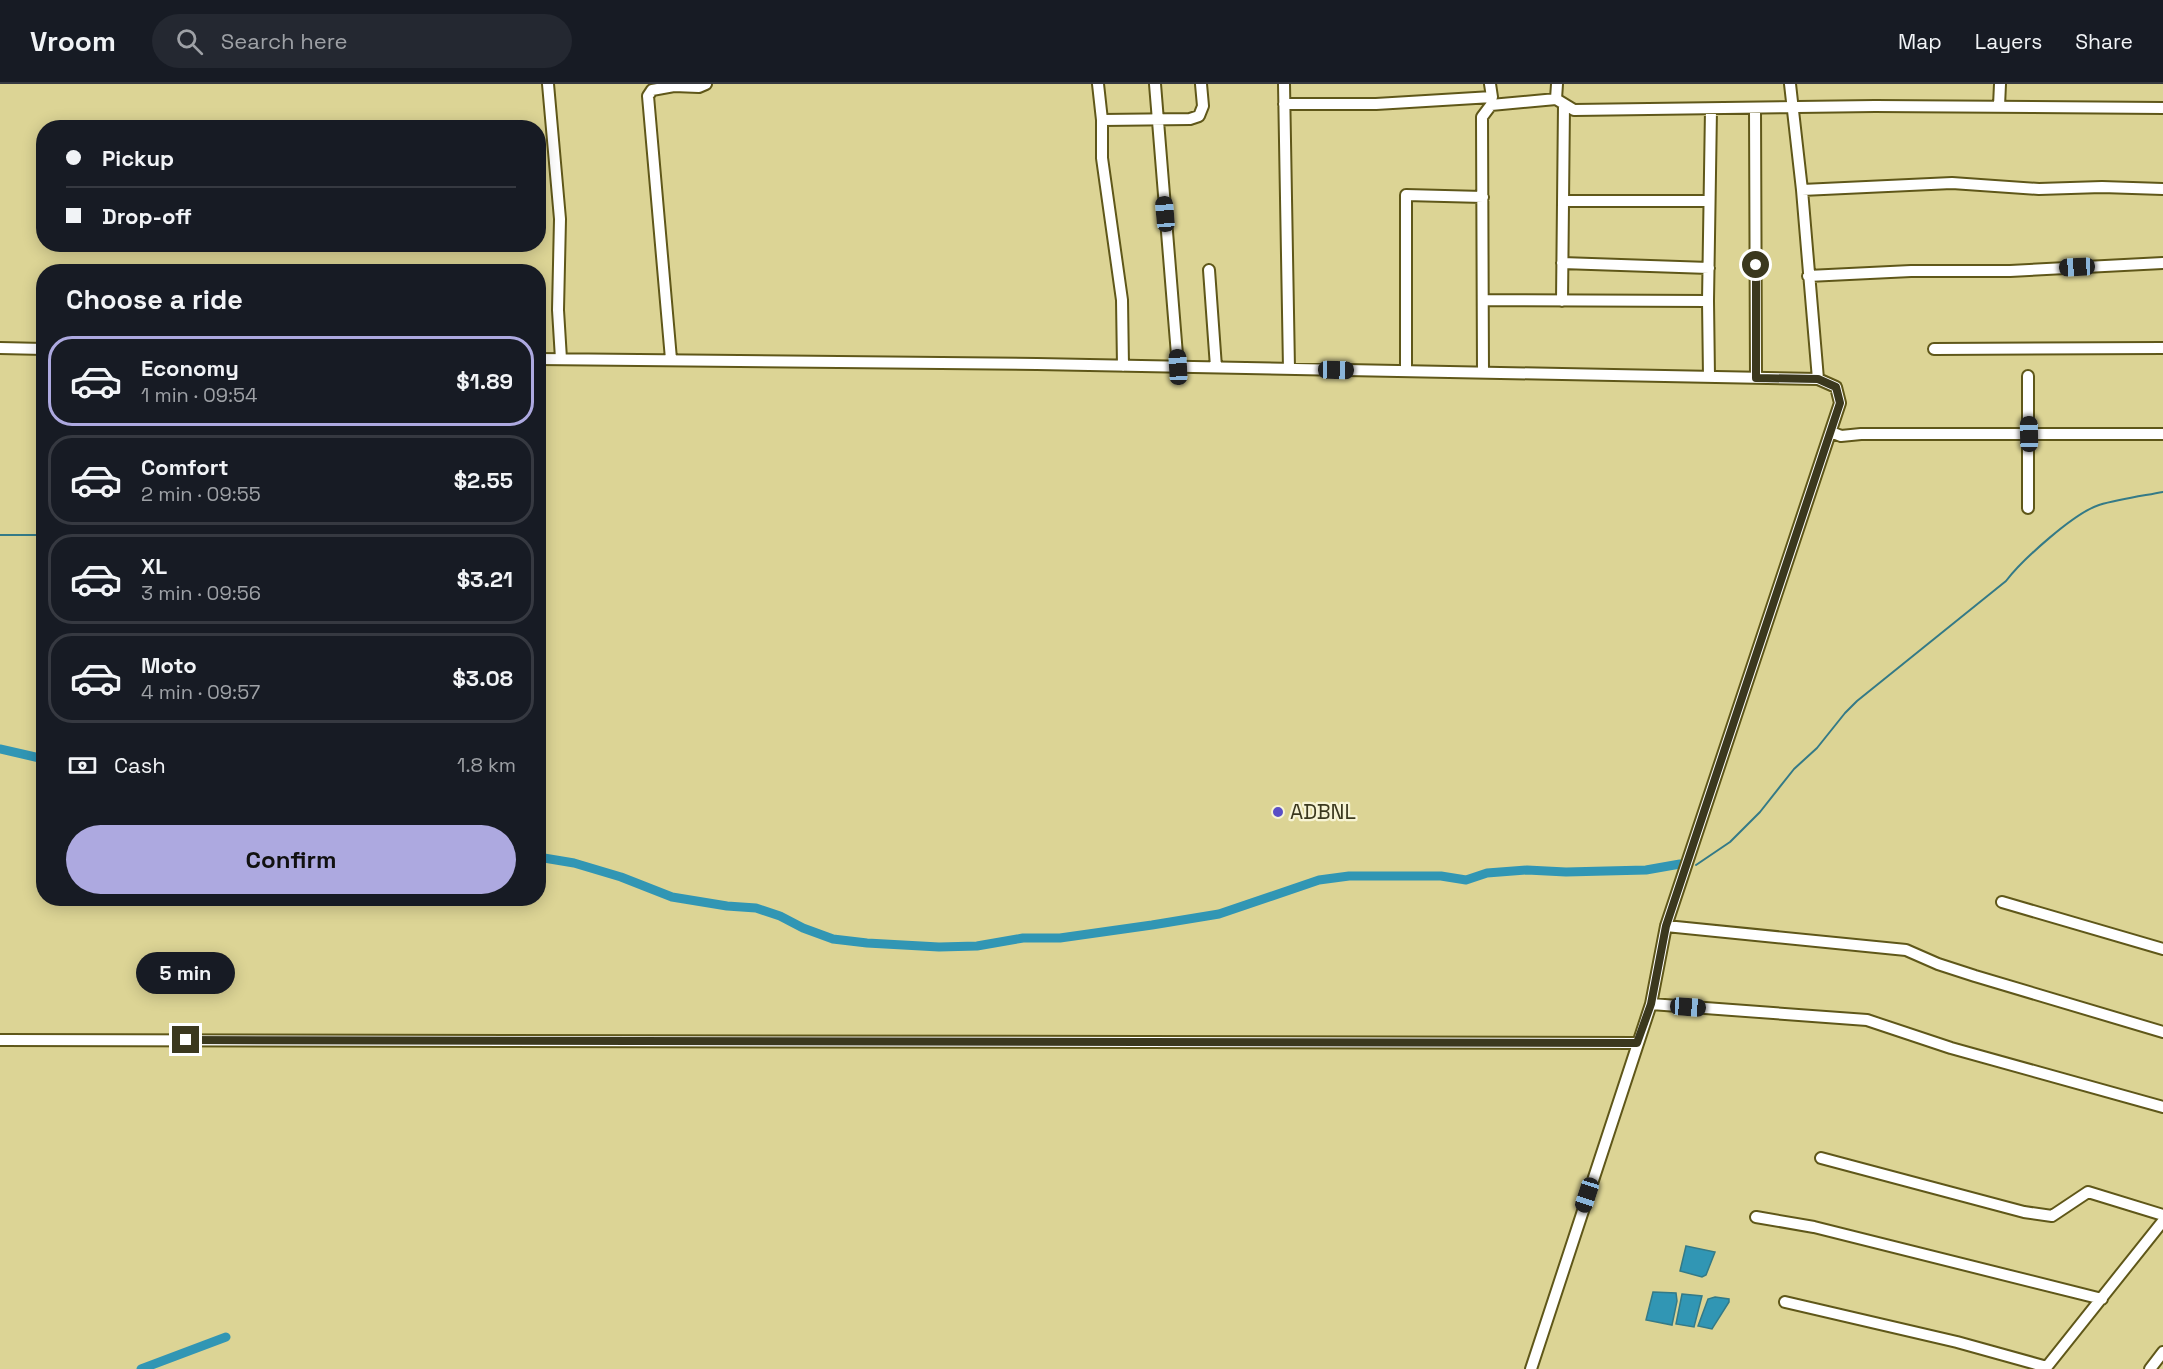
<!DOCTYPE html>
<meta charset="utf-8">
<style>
body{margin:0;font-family:"Space Grotesk",sans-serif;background:#242831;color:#f1f3f6;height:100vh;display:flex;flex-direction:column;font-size:22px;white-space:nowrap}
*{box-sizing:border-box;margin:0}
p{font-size:20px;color:#9ea1a6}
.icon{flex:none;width:33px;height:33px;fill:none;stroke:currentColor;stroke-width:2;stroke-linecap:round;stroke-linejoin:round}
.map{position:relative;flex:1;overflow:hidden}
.side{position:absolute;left:36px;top:180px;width:510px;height:642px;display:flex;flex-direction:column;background:#171b24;border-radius:24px;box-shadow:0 3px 15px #0003}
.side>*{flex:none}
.guide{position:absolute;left:36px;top:36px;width:510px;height:132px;border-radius:24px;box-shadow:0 3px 15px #0003;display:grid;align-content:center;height:132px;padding:0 30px;background:#171b24}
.end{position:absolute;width:27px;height:27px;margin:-14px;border:8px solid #3b381e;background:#fff;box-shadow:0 0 0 3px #fff}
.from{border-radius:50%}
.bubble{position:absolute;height:42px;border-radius:21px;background:#171b24;box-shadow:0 3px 15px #0003;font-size:20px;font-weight:700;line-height:42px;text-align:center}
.car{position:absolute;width:18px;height:36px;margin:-18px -9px;border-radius:8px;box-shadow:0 0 4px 2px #0007;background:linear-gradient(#222 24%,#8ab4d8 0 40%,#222 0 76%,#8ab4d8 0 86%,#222 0)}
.guide b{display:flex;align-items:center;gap:21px;height:57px;font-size:22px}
.guide b+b{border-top:2px solid #363941}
.guide i{width:15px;height:15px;background:#f1f3f6}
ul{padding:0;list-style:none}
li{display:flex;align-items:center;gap:18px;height:90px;margin:0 12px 9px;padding:0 18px;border:3px solid #363941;border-radius:24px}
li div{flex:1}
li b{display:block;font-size:22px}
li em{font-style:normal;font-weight:700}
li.selected{border-color:#ada9e0}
li>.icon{width:54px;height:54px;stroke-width:1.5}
h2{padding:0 30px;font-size:27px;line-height:72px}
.pay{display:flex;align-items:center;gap:15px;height:66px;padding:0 30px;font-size:22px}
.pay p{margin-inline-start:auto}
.cta{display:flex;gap:12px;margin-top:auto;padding:12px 30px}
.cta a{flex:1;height:69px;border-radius:36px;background:#ada9e0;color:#111;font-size:24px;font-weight:700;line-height:69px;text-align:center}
header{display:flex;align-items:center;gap:36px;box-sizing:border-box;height:84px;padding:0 30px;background:#171b24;border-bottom:2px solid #363941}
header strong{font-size:28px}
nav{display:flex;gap:33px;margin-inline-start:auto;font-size:21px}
.search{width:420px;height:54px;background:#242831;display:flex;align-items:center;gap:15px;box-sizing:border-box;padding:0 21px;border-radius:33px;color:#9ea1a6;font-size:22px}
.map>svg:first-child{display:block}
.water{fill:#3196b4;stroke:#347a87;stroke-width:1.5}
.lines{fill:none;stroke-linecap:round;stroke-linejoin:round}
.stream{stroke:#347a87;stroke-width:2}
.canal{stroke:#3196b4;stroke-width:9}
.minor-casing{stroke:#5f5719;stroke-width:14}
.minor{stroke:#fff;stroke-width:10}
.route{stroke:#3b381e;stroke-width:8}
.poi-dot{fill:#594ec6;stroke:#f7f4d5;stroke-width:2}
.labels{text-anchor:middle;stroke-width:4.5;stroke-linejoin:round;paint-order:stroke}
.poi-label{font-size:21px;fill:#3b381e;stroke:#f7f4d5;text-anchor:start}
</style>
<header>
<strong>Vroom</strong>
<div class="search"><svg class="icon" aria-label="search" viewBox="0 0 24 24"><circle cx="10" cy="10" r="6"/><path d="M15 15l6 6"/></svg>Search here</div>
<nav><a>Map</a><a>Layers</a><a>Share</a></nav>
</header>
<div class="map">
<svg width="2163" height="1285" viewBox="0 0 2163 1285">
<rect width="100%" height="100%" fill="#dcd495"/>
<path class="water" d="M1686 1162 1715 1168 1706 1191 1702 1193 1680 1187Z
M1653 1208 1676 1209 1677 1217 1672 1241 1646 1236Z
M1682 1210 1702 1212 1694 1243 1676 1240Z
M1715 1213 1729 1215V1218L1712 1245 1698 1242 1708 1215Z"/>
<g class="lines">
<path class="stream" d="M0 451H44
M1696 781 1730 758 1760 728 1794 685 1817 664 1845 629 1857 617 2006 497C2022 476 2074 429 2099 421 2120 415 2142 412 2163 408"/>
<path class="canal" d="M0 665 44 675
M538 773 574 779 621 793 672 813 727 822 756 824 780 832 803 844 833 855 867 859 939 863 977 862 1023 854H1060L1152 841 1219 830 1319 796 1349 792H1441L1466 796 1487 789 1527 786 1566 788 1646 786 1680 780
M141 1285 226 1253"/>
<g class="minor-casing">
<path id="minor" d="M548 0 560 135 558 226 561 275
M1098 0 1102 36V74L1122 216 1123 282
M1155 0 1178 283
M1284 0 1289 285
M1556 15 1574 26 1875 22 2163 24
M1284 20H1376L1492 13 1490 0
M1999 22 2000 0
M1755 24 1756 294
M1102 36 1190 35 1199 32 1203 22 1201 0
M1802 106 1952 99 2039 105 2102 103 2163 105
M1564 117H1709
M1562 179 1709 184
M1209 186 1216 283
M1808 192 1911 187H2010L2163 179
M1483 216 1708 217 1711 25
M1562 217 1564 21
M1708 217 1709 293
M0 264 44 265
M1934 265 2163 264
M538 275 1037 280 1818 295
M671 275 648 12 652 6 674 2 699 3 706 0
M1406 287V111L1483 113
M1483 289 1482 33 1491 21 1556 15 1557 0
M1831 348 1841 352 1861 350H2163
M2028 424V292
M2002 818 2163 865
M1666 842 1906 866 1938 880 1975 892 2163 948
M1651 920 1867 936 1951 964 2163 1023
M0 956 1637 959
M1821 1074 2024 1128 2052 1132 2088 1108 2163 1131
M1756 1133 1814 1143 2102 1215
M1785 1218 1957 1258 2047 1283
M1531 1285 1651 920 1666 842 1840 319 1836 303 1818 295 1802 106 1790 0
M2045 1285 2163 1137
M2150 1285 2163 1268"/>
</g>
<use href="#minor" class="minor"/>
</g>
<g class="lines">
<path class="route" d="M186 956 1637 959 1651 920 1666 842 1840 319 1836 303 1818 295 1756 294V181"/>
</g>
<circle class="poi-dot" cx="1278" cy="728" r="6"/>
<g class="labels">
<g class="poi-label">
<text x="1290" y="735">ADBNL</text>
</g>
</g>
</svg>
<i class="end from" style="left:1756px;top:181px"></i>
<i class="end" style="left:186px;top:956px"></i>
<div class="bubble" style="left:136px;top:868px;width:99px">5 min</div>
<i class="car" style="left:1165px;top:130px;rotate:355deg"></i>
<i class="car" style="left:2077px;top:183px;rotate:267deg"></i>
<i class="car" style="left:1178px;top:283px;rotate:357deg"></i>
<i class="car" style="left:1336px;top:286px;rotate:91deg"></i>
<i class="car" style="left:2029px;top:350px;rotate:359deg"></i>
<i class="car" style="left:1688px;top:923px;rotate:94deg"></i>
<i class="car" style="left:1587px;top:1111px;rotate:198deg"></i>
<div class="guide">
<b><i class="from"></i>Pickup</b>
<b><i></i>Drop-off</b>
</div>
<section class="side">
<h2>Choose a ride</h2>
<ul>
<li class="selected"><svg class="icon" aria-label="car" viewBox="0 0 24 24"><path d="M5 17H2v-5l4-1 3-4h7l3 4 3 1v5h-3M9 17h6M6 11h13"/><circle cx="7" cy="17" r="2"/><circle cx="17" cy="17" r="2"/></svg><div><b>Economy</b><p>1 min · 09:54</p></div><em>$1.89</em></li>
<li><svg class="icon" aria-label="car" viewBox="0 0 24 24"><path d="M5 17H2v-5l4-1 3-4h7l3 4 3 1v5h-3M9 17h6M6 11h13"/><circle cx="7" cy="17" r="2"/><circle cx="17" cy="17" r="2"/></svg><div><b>Comfort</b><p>2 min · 09:55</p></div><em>$2.55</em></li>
<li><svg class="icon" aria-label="car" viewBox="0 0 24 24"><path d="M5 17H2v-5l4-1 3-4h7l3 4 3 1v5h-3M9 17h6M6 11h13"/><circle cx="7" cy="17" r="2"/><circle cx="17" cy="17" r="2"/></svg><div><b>XL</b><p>3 min · 09:56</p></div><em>$3.21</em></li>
<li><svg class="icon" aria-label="car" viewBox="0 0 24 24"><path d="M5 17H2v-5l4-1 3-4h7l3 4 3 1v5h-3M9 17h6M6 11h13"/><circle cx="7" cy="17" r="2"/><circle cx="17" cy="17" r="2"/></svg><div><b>Moto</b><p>4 min · 09:57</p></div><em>$3.08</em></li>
</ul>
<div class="pay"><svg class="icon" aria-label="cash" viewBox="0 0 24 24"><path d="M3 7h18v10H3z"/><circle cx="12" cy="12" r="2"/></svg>Cash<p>1.8 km</p></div>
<div class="cta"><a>Confirm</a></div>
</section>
</div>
